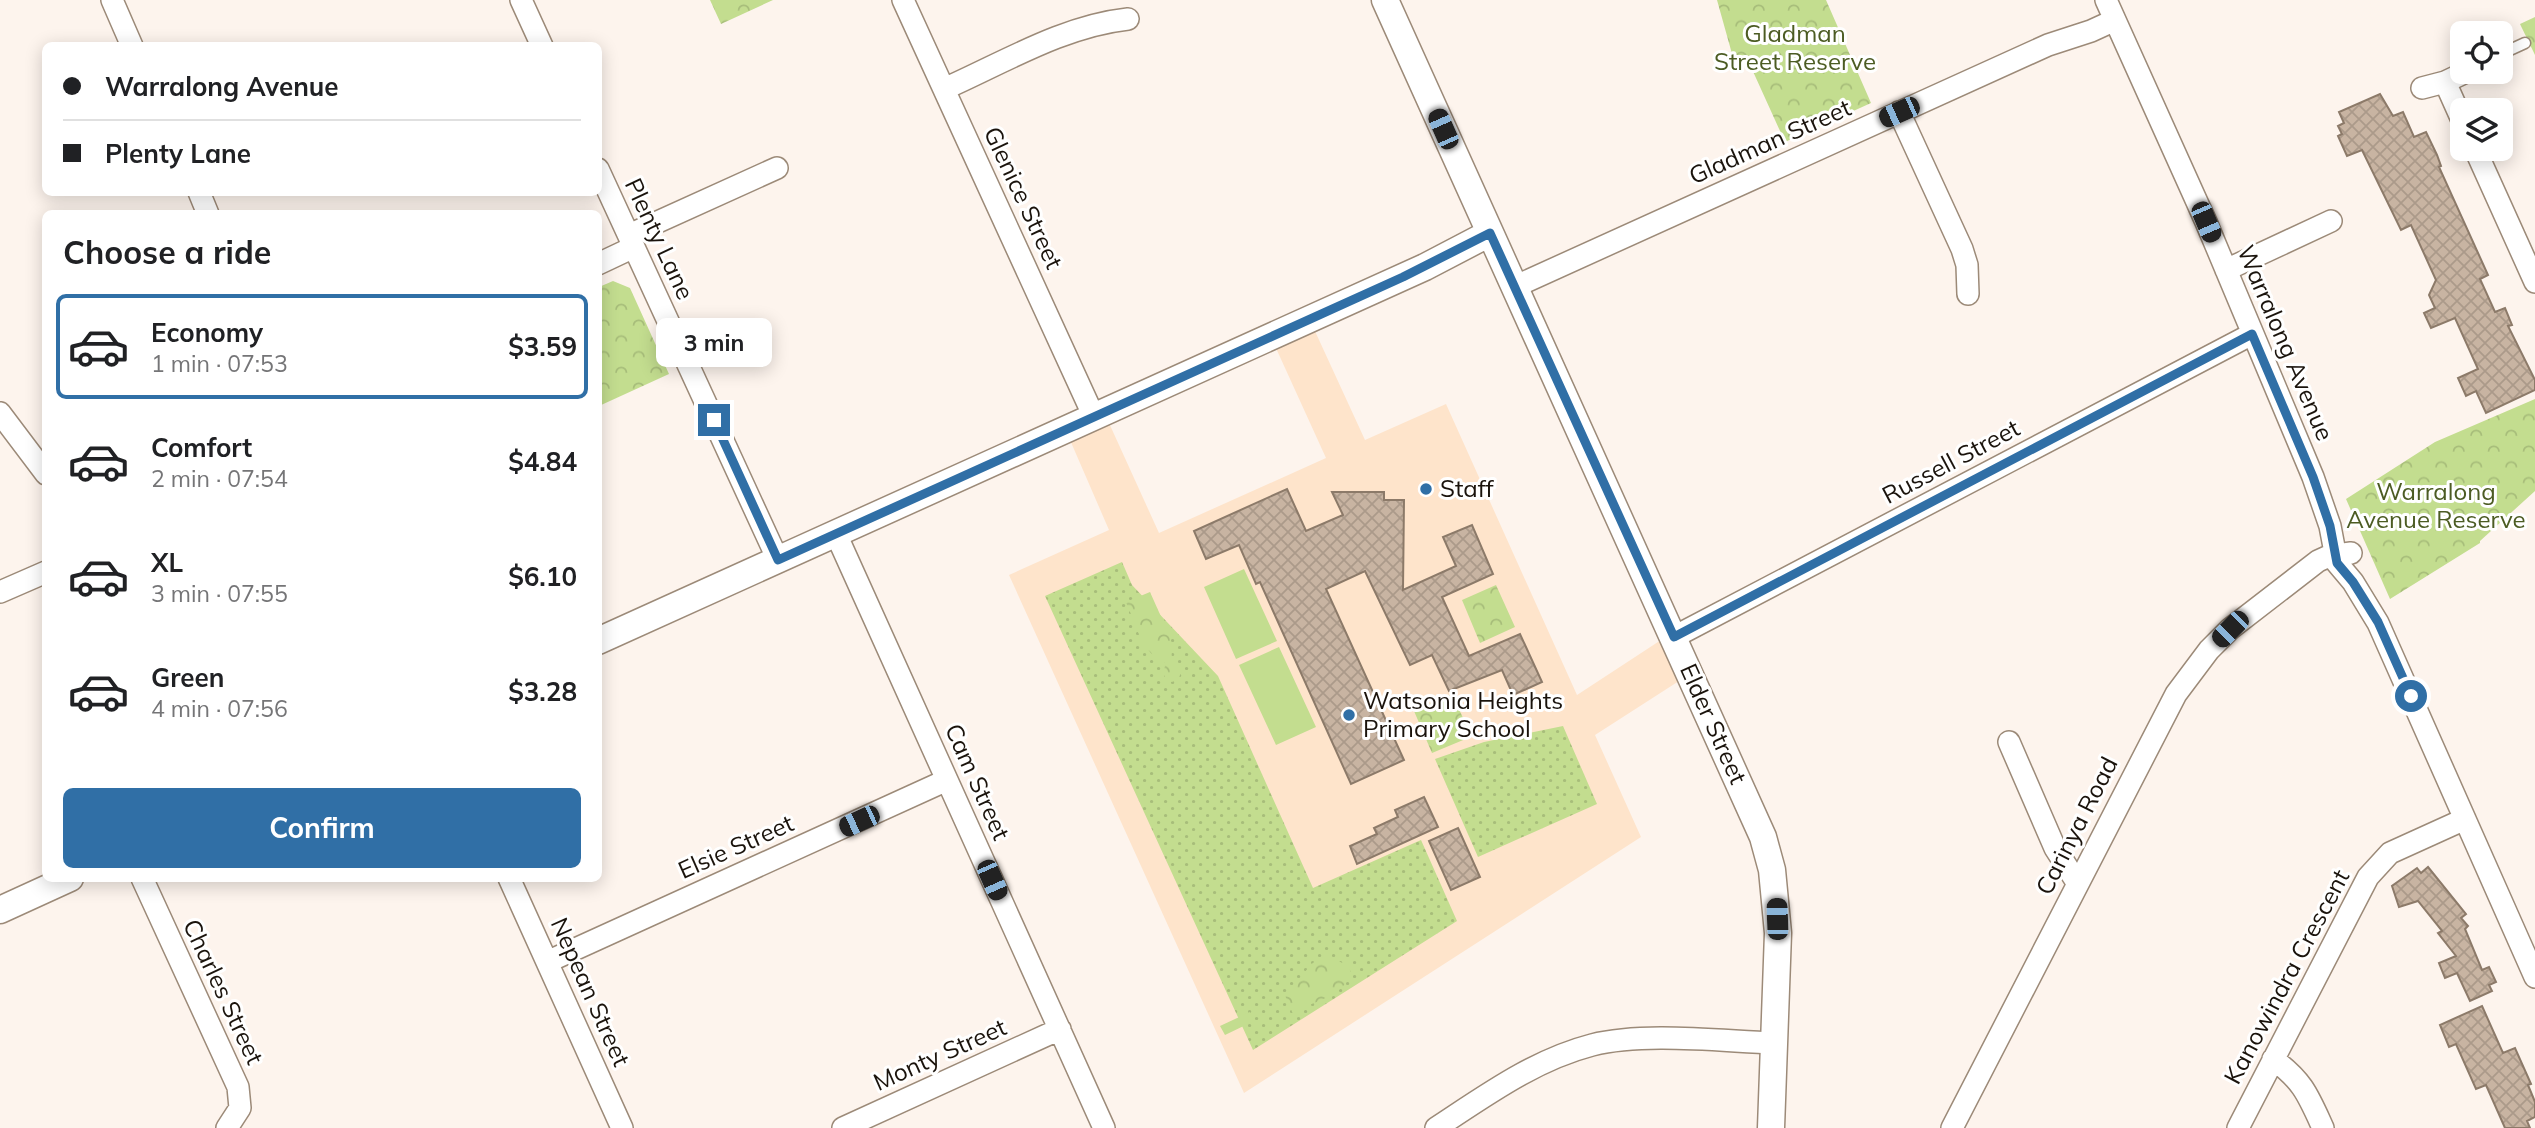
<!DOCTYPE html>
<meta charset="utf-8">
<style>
body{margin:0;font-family:Mulish,sans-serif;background:#f2f2f2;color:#202124;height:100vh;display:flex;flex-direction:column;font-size:26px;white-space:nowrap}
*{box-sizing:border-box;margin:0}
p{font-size:23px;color:#757577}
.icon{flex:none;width:38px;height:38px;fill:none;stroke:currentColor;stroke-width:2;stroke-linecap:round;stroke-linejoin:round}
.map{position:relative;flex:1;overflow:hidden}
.side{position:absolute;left:42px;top:210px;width:560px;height:672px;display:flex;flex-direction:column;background:#fff;border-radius:10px;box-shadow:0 4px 18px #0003}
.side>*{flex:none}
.hud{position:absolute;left:42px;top:42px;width:560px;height:154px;border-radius:10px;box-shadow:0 4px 18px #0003;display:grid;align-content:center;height:154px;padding:0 21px;background:#fff}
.controls{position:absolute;left:2450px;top:21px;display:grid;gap:14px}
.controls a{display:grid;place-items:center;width:63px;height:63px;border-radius:10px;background:#fff;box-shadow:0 4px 18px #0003;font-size:35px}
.end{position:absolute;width:32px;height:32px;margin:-16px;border:9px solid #306fa6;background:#fff;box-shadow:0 0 0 4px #fff}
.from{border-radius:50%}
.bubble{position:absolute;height:49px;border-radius:10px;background:#fff;box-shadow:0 4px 18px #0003;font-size:23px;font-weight:700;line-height:49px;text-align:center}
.car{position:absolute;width:21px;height:42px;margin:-21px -10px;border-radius:9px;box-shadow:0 0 5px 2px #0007;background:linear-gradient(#222 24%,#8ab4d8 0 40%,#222 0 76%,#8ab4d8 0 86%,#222 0)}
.hud b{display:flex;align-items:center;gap:24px;height:66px;font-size:26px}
.hud b+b{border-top:2px solid #e0e0e0}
.hud i{width:18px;height:18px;background:#202124}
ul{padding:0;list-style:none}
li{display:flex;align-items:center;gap:21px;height:105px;margin:0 14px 10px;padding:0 7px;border:4px solid transparent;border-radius:10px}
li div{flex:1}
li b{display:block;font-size:26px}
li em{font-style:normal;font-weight:700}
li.on{border-color:#306fa6}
li>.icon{width:63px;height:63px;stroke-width:1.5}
h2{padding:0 21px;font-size:32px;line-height:84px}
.cta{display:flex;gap:14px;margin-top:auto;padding:14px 21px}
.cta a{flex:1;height:80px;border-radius:10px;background:#306fa6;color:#fff;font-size:28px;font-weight:700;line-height:80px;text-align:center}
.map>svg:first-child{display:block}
.built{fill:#fee4cb}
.grass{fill:url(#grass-dots)}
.park{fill:url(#park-crowns)}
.pitch{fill:#c3dd8f}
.building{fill:url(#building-cross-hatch);stroke:#8c7a69;stroke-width:2}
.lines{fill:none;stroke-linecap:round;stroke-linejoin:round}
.service-casing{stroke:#9c8a78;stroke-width:13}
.minor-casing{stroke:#9c8a78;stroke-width:24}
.tertiary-casing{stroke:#9c8a78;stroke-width:29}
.service{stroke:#fff;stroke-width:10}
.minor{stroke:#fff;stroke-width:21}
.tertiary{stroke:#fff;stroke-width:26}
.route{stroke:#306fa6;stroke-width:9}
.poi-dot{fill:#306fa6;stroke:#fff;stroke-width:2.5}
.labels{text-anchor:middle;stroke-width:6;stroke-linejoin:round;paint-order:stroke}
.park-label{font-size:24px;fill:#4c5c23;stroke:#fff}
.street-label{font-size:24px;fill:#1a130c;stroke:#fff}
.poi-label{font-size:24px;fill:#1a130c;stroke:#fff;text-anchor:start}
</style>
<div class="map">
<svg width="2535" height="1128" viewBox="0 0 2535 1128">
<defs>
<pattern id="grass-dots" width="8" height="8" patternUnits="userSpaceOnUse" patternTransform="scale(1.75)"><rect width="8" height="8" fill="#c3dd8f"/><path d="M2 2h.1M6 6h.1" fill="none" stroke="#a7bd7a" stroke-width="1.8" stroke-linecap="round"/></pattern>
<pattern id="park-crowns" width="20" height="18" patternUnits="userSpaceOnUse" patternTransform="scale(1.75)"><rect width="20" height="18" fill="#c3dd8f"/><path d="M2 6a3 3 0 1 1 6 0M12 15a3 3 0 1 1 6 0" fill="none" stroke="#a7bd7a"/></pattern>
<pattern id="building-cross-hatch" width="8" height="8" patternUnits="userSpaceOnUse" patternTransform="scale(1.75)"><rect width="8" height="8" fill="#c8b4a2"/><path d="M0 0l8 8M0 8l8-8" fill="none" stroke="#ab9a8a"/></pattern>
</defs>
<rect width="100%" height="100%" fill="#fdf4ed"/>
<path class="built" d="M1314 329 1365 440 1446 404 1577 695 1661 640 1679 681 1595 735 1641 837 1244 1093 1009 575 1109 530 1070 440 1109 423 1159 533 1326 458 1275 346Z"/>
<path class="grass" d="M1122 562 1132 585 1218 676 1313 888 1421 840 1457 921 1253 1050 1045 596Z
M1563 726 1597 804 1478 857 1435 759 1484 742Z"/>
<path class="park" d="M710 0H773L721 24Z
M1717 0H1826L1871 103 1785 142 1746 56 1734 61Z
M2535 17V55L2520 24Z
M613 281 630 288 669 374 599 406V287Z
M2535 399V491L2480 541V543L2390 599 2346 499 2435 442Z
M1496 585 1515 627 1480 643 1462 600Z
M1150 592 1171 639 1172 663 1178 666 1181 672 1179 678 1172 682 1166 679 1163 673 1165 666 1164 662C1142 654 1135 622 1126 602Z
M1452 694 1469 731 1468 738 1432 753 1414 711Z
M1331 957 1348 966 1351 972C1344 998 1312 1000 1293 1014L1284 993C1305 984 1305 956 1331 957Z"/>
<path class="pitch" d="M2422 482 2444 483V498L2421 497Z
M1244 569 1277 641 1236 659 1204 587Z
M1279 647 1316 727 1276 745 1239 665Z
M1250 1012 1254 1021 1225 1035 1220 1026Z"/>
<path class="building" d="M2380 94 2393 116 2403 112 2414 137 2426 132 2437 155 2441 166 2439 167 2488 275 2480 279 2495 312 2505 308 2512 325 2508 326 2535 380V390L2486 413 2476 391 2466 396 2458 378 2478 369 2455 318 2431 328 2424 313 2435 308 2429 295 2436 280 2411 225 2401 230 2362 150 2347 156 2338 136 2342 134 2338 126 2344 123 2339 112Z
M1287 489 1306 531 1343 515 1332 492H1384V500H1404L1403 590 1456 566 1443 537 1472 525 1493 574 1442 597 1469 656 1520 634 1542 682 1513 695 1502 670 1449 691 1432 655 1410 665 1365 571 1326 589 1404 760 1351 784 1260 582 1256 584 1239 545 1206 559 1194 531Z
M1424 797 1438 827 1357 864 1350 846 1377 834 1374 828 1398 817 1395 810Z
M1458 828 1480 877 1451 890 1429 841Z
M2428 867 2466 914 2461 918 2468 926 2465 929 2482 970 2489 967 2496 982 2489 985 2492 991 2470 1001 2457 973 2445 978 2439 963 2456 956 2438 933 2442 931 2418 901 2399 907 2392 886 2417 868 2421 873Z
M2482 1006 2503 1053 2515 1048 2531 1084 2528 1085 2535 1102V1117L2527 1121 2530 1128H2505L2486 1085 2476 1089 2456 1044 2449 1047 2440 1025Z"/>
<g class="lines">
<g class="service-casing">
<path id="service" d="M2501 54 2525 43"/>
</g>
<g class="minor-casing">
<path id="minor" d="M112 0 132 46
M521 0 542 46
M903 0 1094 417
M2106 0 2206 222 2313 477 2330 526 2337 563 2353 582 2378 623 2535 977
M2445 82 2462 120
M2422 88 2445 82 2466 72
M944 89C1003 63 1063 26 1128 19
M1899 112 1962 249 1967 265 1968 294
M2475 149 2535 282
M598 169 778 560
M199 192 208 214
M629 235 777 168
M598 264 634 247
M2226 270 2331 221
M1514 287 2048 45 2091 31 2115 20
M0 413 46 474
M836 534 1104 1128
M0 592 46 572
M1674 637 2252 334
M2009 742 2055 848 2078 884
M142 878 238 1087 240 1108 227 1128
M509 878 622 1128
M547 962 947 780
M2273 1059C2303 1081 2308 1095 2323 1128
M843 1128 1060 1029
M1436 1128C1485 1096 1534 1060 1592 1045 1644 1032 1719 1041 1774 1043
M1952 1128 2176 694 2209 650 2230 629 2318 561 2329 556 2351 553
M2238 1128 2368 877 2390 853 2465 819"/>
</g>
<g class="tertiary-casing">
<path id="tertiary" d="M1385 0 1763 837 1772 870 1778 933 1771 1128
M598 641 1425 267 1490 233
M0 910 70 878"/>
</g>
<use href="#service" class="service"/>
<use href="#minor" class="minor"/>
<use href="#tertiary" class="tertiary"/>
</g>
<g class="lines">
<path class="route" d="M714 420 778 560 1403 277 1490 233 1674 637 2252 334 2313 477 2330 526 2337 563 2353 582 2378 622 2411 696"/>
</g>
<g class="poi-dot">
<circle cx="1426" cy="489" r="7"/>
<circle cx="1349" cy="715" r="7"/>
</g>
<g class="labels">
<g class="park-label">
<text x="1795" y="42">Gladman<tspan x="1795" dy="28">Street Reserve</tspan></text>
<text x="2436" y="500">Warralong<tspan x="2436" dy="28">Avenue Reserve</tspan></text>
</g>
<g class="street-label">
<text transform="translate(1770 142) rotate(-24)" y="8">Gladman Street</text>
<text transform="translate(1023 198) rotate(65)" y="8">Glenice Street</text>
<text transform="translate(659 239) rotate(65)" y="8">Plenty Lane</text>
<text transform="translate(2285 343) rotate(67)" y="8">Warralong Avenue</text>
<text transform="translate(1951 462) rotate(-28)" y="8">Russell Street</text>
<text transform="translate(1713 724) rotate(66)" y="8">Elder Street</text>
<text transform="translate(977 782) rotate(66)" y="8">Cam Street</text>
<text transform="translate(2077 826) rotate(-63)" y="8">Carinya Road</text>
<text transform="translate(736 847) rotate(-24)" y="8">Elsie Street</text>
<text transform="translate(2287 977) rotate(-62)" y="8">Kanowindra Crescent</text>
<text transform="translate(223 992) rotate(65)" y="8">Charles Street</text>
<text transform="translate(590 992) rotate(66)" y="8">Nepean Street</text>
<text transform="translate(940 1055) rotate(-24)" y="8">Monty Street</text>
</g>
<g class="poi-label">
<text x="1440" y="497">Staff</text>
<text x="1363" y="709">Watsonia Heights<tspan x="1363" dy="28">Primary School</tspan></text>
</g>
</g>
</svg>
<div class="controls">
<a><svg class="icon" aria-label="locate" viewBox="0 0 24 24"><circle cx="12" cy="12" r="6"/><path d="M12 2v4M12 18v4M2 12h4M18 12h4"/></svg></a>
<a><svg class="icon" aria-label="layers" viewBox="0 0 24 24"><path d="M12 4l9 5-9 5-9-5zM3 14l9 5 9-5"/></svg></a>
</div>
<i class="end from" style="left:2411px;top:696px"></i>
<i class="end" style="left:714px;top:420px"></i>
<div class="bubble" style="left:656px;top:318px;width:116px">3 min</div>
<i class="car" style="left:1899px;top:112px;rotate:246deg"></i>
<i class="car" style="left:1443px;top:129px;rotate:336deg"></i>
<i class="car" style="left:2206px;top:222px;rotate:157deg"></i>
<i class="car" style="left:2230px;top:629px;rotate:225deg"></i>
<i class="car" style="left:859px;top:821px;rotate:245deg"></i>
<i class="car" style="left:992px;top:880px;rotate:156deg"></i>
<i class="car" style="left:1777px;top:919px;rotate:358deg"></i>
<div class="hud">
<b><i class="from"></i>Warralong Avenue</b>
<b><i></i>Plenty Lane</b>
</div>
<section class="side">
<h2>Choose a ride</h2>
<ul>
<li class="on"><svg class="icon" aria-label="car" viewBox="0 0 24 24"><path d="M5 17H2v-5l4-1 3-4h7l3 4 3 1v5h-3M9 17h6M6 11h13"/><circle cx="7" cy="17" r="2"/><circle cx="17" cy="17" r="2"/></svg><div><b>Economy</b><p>1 min · 07:53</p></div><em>$3.59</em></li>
<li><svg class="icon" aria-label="car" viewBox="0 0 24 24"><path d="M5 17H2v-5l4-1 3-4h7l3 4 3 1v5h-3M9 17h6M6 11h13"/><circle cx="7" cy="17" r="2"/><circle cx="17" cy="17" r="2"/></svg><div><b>Comfort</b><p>2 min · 07:54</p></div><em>$4.84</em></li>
<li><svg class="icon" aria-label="car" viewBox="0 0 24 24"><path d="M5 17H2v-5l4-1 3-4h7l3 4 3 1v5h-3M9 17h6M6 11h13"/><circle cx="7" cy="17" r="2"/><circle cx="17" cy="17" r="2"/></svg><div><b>XL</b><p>3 min · 07:55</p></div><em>$6.10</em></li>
<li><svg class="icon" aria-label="car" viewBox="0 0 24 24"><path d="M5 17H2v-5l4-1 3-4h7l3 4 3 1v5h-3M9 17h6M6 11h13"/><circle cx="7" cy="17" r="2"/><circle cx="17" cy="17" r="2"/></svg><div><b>Green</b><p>4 min · 07:56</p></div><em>$3.28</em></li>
</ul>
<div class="cta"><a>Confirm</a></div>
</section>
</div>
